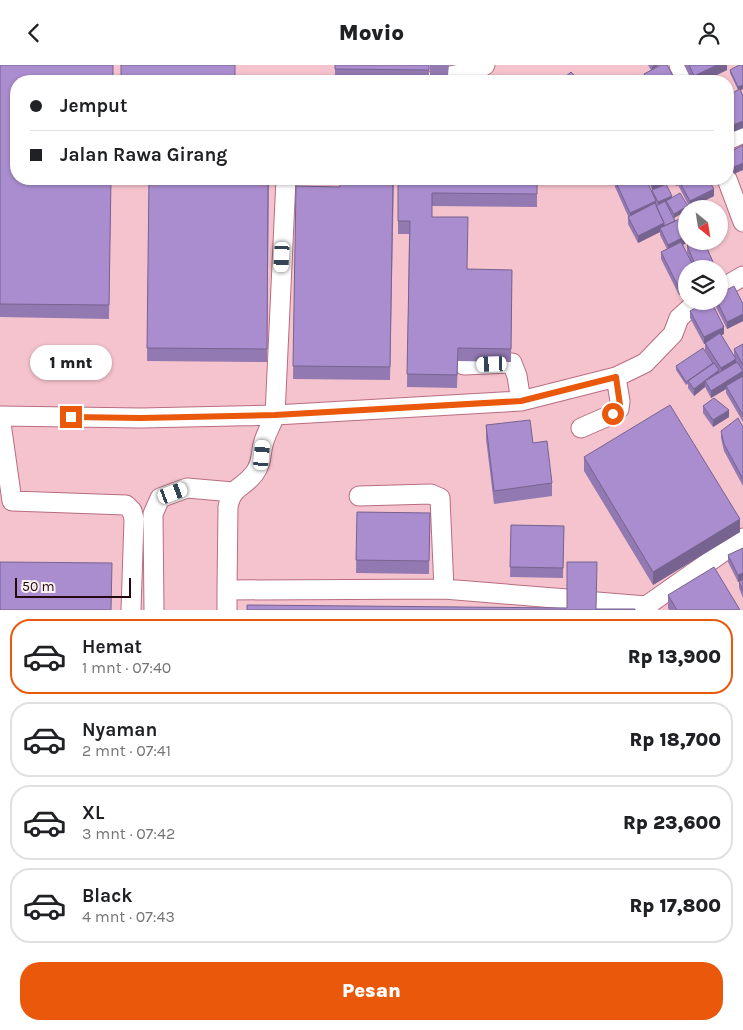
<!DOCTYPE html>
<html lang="id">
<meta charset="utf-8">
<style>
body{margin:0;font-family:Karla,sans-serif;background:#f6f6f6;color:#202124;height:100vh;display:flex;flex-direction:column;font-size:19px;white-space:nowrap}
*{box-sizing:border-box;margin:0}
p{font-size:16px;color:#757577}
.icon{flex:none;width:28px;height:28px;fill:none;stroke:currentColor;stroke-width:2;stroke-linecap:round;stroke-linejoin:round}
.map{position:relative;height:545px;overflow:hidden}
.side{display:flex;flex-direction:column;background:#fff;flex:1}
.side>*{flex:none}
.hud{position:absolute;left:10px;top:10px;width:724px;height:110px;border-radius:20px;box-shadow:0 1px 4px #0004;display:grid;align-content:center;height:110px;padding:0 20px;background:#fff}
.needle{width:32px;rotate:150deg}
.fabs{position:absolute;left:678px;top:135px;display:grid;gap:10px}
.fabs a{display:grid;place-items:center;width:50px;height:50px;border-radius:50%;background:#fff;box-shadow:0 1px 4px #0004;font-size:25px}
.scale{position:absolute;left:15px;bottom:12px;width:116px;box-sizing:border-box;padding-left:5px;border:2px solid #250911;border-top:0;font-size:14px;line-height:18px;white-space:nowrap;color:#250911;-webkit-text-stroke:4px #f9f0f2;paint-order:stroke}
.end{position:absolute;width:22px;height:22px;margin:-11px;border:6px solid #ea580c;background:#fff;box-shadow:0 0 0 2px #fff}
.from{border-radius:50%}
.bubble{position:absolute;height:35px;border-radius:18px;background:#fff;box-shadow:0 1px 4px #0004;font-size:16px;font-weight:800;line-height:35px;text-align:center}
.car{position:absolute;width:15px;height:30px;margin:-15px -8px;border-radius:6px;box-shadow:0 0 4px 1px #0007;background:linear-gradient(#fff 24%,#345 0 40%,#fff 0 76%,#345 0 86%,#fff 0)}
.hud b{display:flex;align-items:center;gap:18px;height:48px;font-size:19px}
.hud b+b{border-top:1px solid #e0e0e0}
.hud i{width:12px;height:12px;background:#202124}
ul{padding:9px 0 0;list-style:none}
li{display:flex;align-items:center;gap:15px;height:75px;margin:0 10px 8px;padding:0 10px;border:2px solid #e0e0e0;border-radius:20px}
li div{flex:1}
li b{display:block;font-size:19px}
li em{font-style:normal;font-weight:800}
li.current{border-color:#ea580c}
li>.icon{width:45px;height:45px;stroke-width:1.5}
.button{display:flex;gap:10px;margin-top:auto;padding:10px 20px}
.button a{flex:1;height:58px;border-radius:20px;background:#ea580c;color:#fff;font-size:20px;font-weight:800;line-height:58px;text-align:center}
header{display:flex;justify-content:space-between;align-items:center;height:65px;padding:0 20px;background:#fff;font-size:22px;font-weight:800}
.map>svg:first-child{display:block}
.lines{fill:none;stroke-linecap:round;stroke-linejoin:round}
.minor-casing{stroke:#b86d80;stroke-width:21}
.minor{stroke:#fff;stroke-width:19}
.wall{fill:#9279b1}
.shaded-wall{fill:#776390}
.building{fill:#aa8dce;stroke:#776390}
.route{stroke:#ea580c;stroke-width:6}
</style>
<header><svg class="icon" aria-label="back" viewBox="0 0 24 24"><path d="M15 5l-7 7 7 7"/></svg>Movio<svg class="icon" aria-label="person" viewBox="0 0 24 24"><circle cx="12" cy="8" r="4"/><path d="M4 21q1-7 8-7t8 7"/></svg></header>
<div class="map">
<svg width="743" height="545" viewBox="0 0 743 545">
<rect width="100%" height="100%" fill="#f5c3cd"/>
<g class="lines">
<g class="minor-casing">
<path id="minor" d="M679 0 687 16
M436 14 475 6 485 0
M728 75 743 68
M286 114 275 350C272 358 267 367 264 376 260 388 263 397 254 409 242 424 232 421 228 442L227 525 444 524 567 534
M727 114 743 157
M719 225 743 211
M464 300 512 298 517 311 521 336
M0 351 141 353 275 350 521 336 616 312 645 298 673 269 679 253 698 236
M0 351 12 436 126 440 132 446 134 454 131 545
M581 363 613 349 619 344 620 336 616 312
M359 431 431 429 440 433 444 524
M227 525V545
M597 537 646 541
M154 545 153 449 160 433 187 423 233 427
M649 545 646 541 743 473"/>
</g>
<use href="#minor" class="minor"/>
</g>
<path class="wall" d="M0 0 111 114 109 254 0 252Z
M335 0H429V16H335Z
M430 0H449L448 10H430Z
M648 0H659L653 4 674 16H634L644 14V9L651 5Z
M684 0H727V5L704 16H692Z
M743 0V24L740 25 743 31V63L728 69V30L738 25 730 8V5Z
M743 80 734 109 728 97V88Z
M149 114H269L267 297 147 296Z
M394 114 390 315 293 314 296 121 340 122Z
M398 114H537V142L432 141V152L468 204 512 205 511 297 458 296 457 323 407 322 409 169H398Z
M616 114H646L652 128V125L657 123 652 125 648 114H663L664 120 672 133 688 144 674 153 671 147 686 176H690L683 180 690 194 687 187V180L716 204H686V226L679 230 661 194V187L667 184 660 170V167L638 178 628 159V151L615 122V115H617Z
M673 114H708L714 131 690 143 678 120 676 121Z
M714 236 743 239V256L727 264 714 238Z
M690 246 724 269 721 270 734 291V284L743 279V357L726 328V324L711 333 705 322 694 331 688 323V319L686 320 676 305V301L713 298 705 285V279H704L690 253Z
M703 341 729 352 713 362 703 348Z
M486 360 533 378 552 418V431L494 439 486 374Z
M743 362V421L724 386 721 373V366Z
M584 392 740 467 653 520 584 406Z
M357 447 430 448 429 509 356 508Z
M511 460 564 461 563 513 510 512Z
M743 483V533L739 523V517H738L728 497V490Z
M668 530 740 545H669L668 543Z"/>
<path class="shaded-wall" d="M654 0H659L652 5V2Z
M717 0H727V5L704 16H694V11Z
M674 13V16H667Z
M743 20V24L738 26V22Z
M743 56V63L728 69V62Z
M743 98V105L734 109V102Z
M676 114H690H678V120L676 121Z
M664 117V121L652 125V121Z
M714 124V131L690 143V136Z
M672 131V135L658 141V137Z
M656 136V143L630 155V148Z
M688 141V144H686V146L674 153V149Z
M664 158V165L660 163V167L638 178V171Z
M686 171V176H690L668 187V180Z
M686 219V226L679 230V223Z
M743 249V256L727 264V257Z
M724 262V269L704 279V272Z
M736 294V301L721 310V303Z
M719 305V312L705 316V322L694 331V324Z
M743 306V313L726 321V324L711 333V326Z
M729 345V352L713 362V355Z
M740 454V467L653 520V507Z
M743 508V515L738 517V510Z"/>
<path class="building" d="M0 0H113V16H16V114H111L109 240 0 239Z
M121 0H235V16H121Z
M335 0H429V5L335 4Z
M661 0H667L674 13 667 16H647L644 9Z
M689 0H717L694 11Z
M739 0H743V20L738 22 730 5Z
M571 7 579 16H560Z
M642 12 645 16H634Z
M451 14 539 16H451Z
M740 24 743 31V56L728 62V45L733 42 728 44V30Z
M743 80V98L734 102 728 90V88Z
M149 114H268L267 284 147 283Z
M340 114H393L390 302 293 301 296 121 340 122Z
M398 114H537V129L432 128V152H468L467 204 512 205 511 284 458 283 457 310 407 309 410 156H398Z
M618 114H646L656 136 630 148 615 115Z
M649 114H663L664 117 652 121Z
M678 114H708L714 124 690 136Z
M666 119 672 131 658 137 652 125Z
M680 128 688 141 674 149 666 136Z
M665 136 675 156 664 161V158L656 141Z
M655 138 664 158 638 171 628 152Z
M686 151V171L668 180 660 163Z
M695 176H704L716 204H697L687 180Z
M681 177 695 204H686V219L679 223 661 187Z
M734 221 743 239V249L727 257 717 236H719V229Z
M708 236H711L724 262 704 272 690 246Z
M720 268 736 294 721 303 705 278Z
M743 279V300L734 284Z
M703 283 713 298 686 317 676 301Z
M737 297 743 306 711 326 705 316Z
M714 298 719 305 694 324 688 316Z
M743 311V350L726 321Z
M714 333 729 345 713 355 703 341Z
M670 340 740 454 653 507 584 392Z
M738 353 743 362V414L724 379 721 366Z
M530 355 533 378 547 376 552 418 494 426 486 360Z
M357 447 430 448 429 496 356 495Z
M511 460 564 461 563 503 510 502Z
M743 483V508L738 510 728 490Z
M0 497 112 498 111 545H0Z
M567 497H597L596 544H635V545H247V540L567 543Z
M714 502 740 545H677L668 530Z
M743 515V526L739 516Z"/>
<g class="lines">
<path class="route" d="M71 352 141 353 275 350 521 336 616 312 620 340 619 344 613 349"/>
</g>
</svg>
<div class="fabs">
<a><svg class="needle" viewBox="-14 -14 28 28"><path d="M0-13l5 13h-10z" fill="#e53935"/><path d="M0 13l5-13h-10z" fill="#757577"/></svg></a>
<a><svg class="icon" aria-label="layers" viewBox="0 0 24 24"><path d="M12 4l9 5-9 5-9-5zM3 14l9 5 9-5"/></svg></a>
</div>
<div class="scale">50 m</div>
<i class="end from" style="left:613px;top:349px"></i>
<i class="end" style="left:71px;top:352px"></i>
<div class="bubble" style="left:30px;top:280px;width:82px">1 mnt</div>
<i class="car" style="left:282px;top:192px;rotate:183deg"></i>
<i class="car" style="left:492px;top:299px;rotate:268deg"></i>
<i class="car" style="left:262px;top:390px;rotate:5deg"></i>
<i class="car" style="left:173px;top:428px;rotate:69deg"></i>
<div class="hud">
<b><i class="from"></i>Jemput</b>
<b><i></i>Jalan Rawa Girang</b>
</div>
</div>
<section class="side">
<ul>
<li class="current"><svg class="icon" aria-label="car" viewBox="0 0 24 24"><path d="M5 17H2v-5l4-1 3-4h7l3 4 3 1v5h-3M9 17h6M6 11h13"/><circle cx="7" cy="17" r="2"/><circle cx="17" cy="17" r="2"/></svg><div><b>Hemat</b><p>1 mnt · 07:40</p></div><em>Rp 13,900</em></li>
<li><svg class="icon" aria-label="car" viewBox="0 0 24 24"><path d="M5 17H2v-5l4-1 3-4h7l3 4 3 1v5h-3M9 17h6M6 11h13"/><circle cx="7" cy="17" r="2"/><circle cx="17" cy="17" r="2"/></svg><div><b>Nyaman</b><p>2 mnt · 07:41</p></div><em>Rp 18,700</em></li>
<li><svg class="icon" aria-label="car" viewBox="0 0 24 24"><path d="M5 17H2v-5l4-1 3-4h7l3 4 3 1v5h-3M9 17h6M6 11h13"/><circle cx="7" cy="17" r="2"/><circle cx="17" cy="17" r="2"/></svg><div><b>XL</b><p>3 mnt · 07:42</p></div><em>Rp 23,600</em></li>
<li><svg class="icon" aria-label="car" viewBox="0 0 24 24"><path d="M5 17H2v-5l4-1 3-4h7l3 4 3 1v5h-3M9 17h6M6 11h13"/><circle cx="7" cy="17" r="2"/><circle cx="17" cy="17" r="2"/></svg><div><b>Black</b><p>4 mnt · 07:43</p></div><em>Rp 17,800</em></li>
</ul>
<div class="button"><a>Pesan</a></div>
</section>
